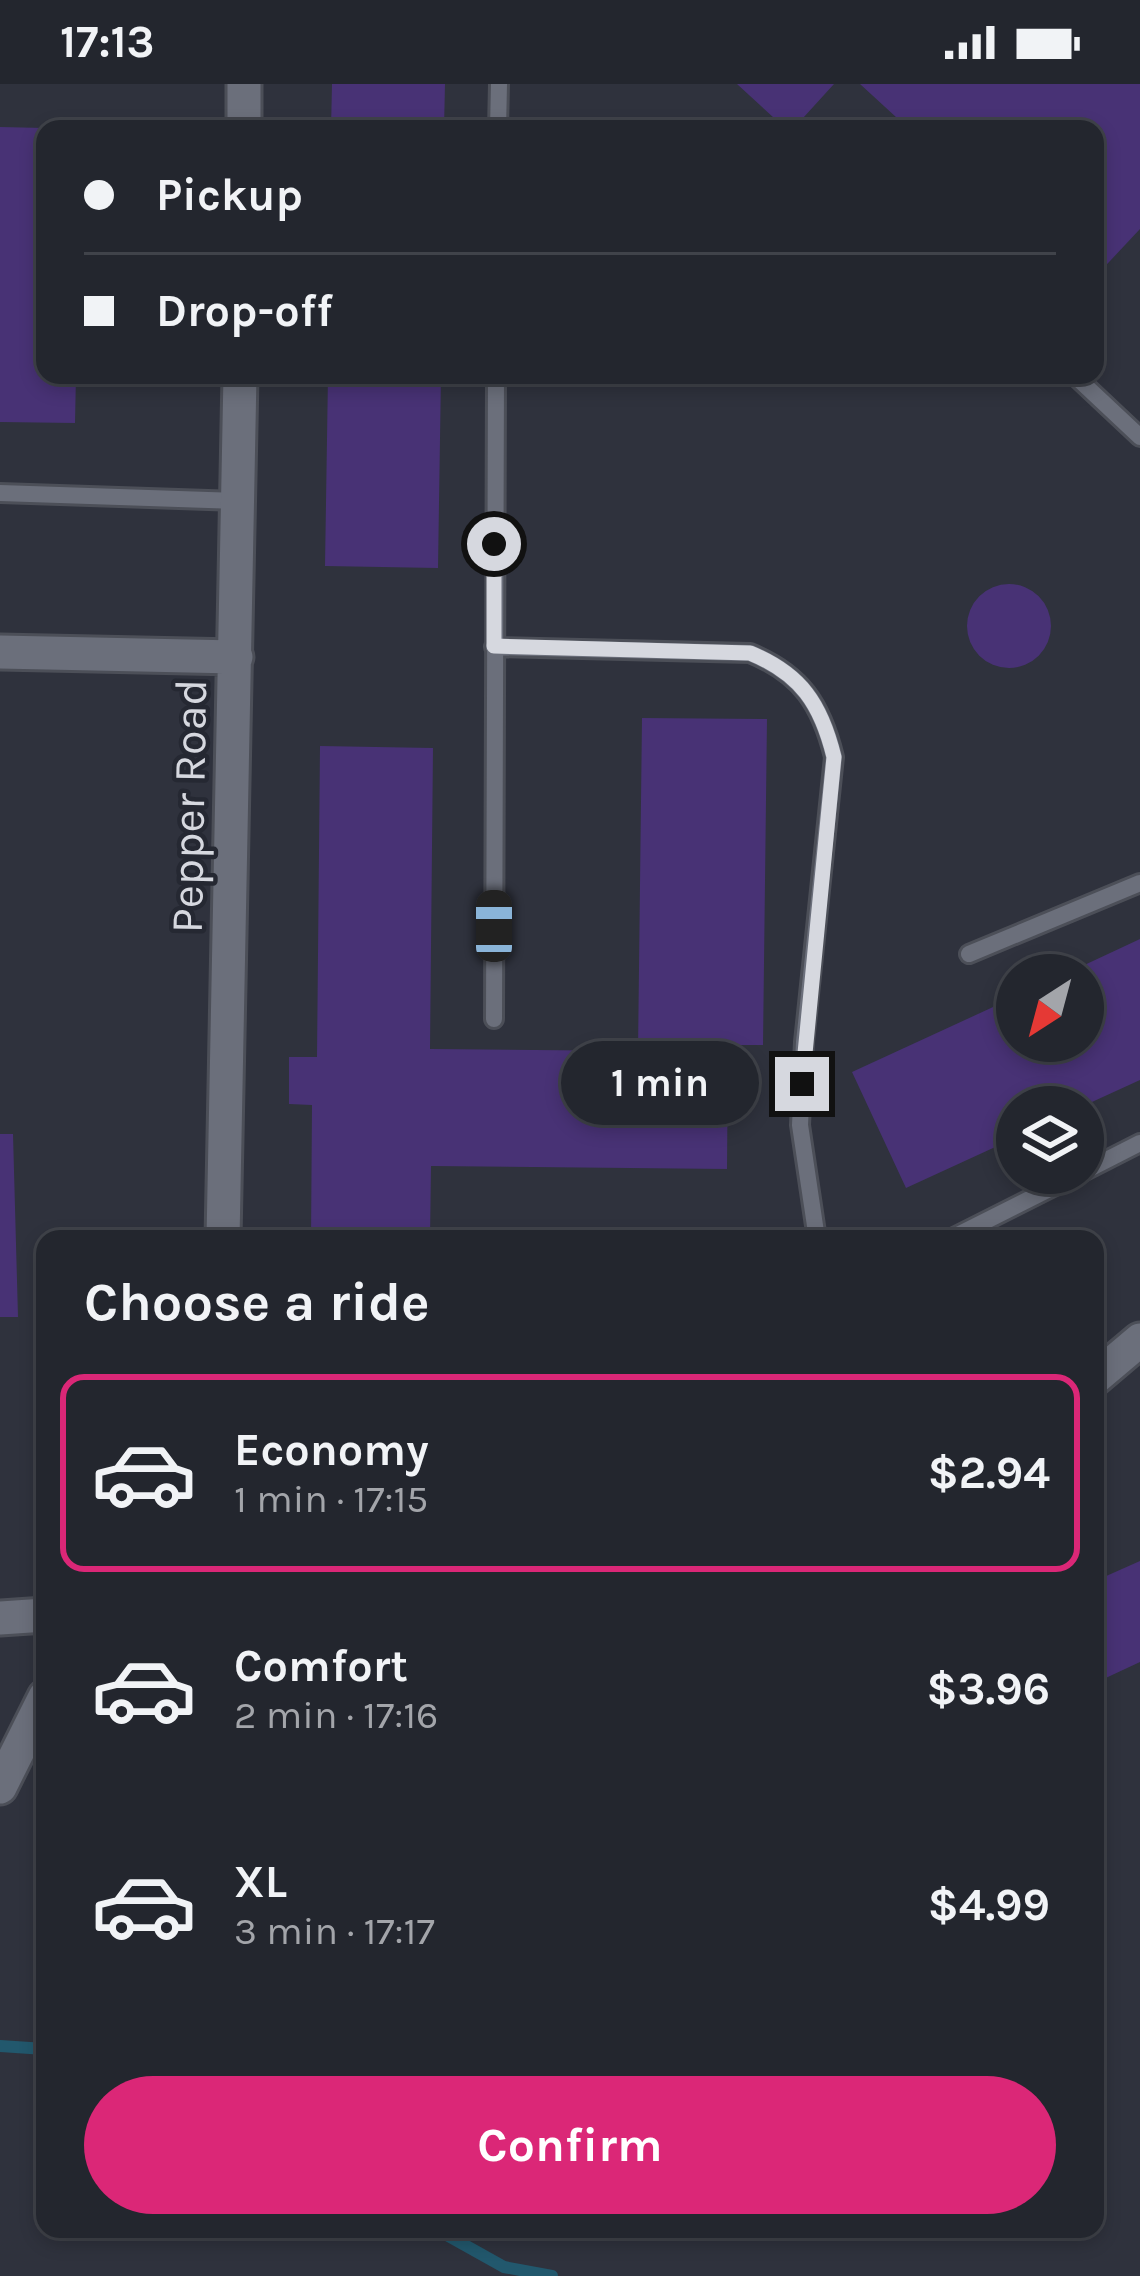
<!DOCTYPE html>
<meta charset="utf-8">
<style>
body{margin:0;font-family:Karla,sans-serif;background:#2b2e36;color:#f1f3f6;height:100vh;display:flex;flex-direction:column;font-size:45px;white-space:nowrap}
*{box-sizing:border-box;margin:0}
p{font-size:39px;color:#a3a5aa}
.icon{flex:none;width:66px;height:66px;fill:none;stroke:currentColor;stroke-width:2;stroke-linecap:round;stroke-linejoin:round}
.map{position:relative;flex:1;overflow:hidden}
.panel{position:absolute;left:36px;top:1146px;width:1068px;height:1008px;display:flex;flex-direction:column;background:#23262e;border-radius:24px;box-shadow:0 6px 18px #0003,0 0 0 3px #40434a}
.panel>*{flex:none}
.banner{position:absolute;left:36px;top:36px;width:1068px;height:264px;border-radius:24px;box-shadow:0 6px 18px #0003,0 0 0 3px #40434a;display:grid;align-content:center;height:264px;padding:0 48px;background:#23262e}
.needle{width:78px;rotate:216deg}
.fabs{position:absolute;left:996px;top:870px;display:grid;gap:24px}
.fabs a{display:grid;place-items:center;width:108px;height:108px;border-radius:50%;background:#23262e;box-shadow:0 6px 18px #0003,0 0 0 3px #40434a;font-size:60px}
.end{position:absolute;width:54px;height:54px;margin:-27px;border:15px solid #d6d8df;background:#111;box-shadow:0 0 0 6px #111}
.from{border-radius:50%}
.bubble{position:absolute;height:84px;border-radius:42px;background:#23262e;box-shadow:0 6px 18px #0003,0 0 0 3px #40434a;font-size:39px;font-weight:700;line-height:84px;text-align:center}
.car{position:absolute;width:36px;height:72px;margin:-36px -18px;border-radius:15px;box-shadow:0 0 9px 3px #0007;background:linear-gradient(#222 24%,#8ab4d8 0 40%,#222 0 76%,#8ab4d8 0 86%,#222 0)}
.banner b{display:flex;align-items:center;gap:42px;height:114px;font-size:45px}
.banner b+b{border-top:3px solid #40434a}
.banner i{width:30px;height:30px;background:#f1f3f6}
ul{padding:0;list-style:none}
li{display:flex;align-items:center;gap:36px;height:198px;margin:0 24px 18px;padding:0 24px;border:6px solid transparent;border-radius:24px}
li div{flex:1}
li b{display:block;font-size:45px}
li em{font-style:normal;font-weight:700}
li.selected{border-color:#db2777}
li>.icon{width:108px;height:108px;stroke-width:1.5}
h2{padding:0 48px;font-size:54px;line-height:144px}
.button{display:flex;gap:24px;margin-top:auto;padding:24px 48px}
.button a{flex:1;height:138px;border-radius:72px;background:#db2777;color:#fff;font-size:48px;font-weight:700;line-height:138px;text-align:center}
.status{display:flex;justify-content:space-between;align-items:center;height:84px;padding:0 60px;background:#23262e;direction:ltr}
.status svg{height:33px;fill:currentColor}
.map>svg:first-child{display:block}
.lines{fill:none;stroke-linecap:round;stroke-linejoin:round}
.stream{stroke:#22586d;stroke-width:12}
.building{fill:#483275}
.lane-casing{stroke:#4c4f58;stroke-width:22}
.street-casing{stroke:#4c4f58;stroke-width:39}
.lane{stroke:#6b6f7b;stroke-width:16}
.street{stroke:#6b6f7b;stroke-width:33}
.route{stroke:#d6d8df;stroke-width:15}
.labels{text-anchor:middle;stroke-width:9;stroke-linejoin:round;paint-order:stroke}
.street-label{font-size:45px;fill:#d6d8df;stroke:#252832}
</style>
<div class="status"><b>17:13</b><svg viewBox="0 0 49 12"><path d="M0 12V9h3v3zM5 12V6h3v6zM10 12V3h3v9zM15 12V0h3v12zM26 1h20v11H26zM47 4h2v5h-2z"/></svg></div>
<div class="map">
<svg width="1140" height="2192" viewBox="0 0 1140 2192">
<rect width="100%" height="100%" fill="#2f323d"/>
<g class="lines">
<path class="stream" d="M0 1962 45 1965
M436 2145 504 2183 552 2192"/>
</g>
<path class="building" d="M332 0H445L444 45H331Z
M737 0H834L793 45H786Z
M860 0H1140V145L1095 193V45H909Z
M0 43 45 44V291H76L75 339 0 338Z
M328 291H441L438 484 325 482Z
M967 542a42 42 0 1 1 84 0a42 42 0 1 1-84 0Z
M642 634 767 635 763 961H728L727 1085 431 1082 430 1155H311L312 1021 289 1020V973H317L320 662 433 664 430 965 638 967Z
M1140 855V996L1081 1023H1017V1053L906 1104 852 988 1017 912V957H1083V891H1063Z
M0 1050H13L18 1233H0Z
M1140 1477V1578L1095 1599V1497Z"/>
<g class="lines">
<g class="lane-casing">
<path id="lane" d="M498 45 499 0
M1074 291 1140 353
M0 409 238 417
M494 563 750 569C801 590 821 620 834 673L804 958 800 1041 817 1155
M969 870 1140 799
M494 935 496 291
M1083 1088 1140 1059
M950 1155 1081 1089"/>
</g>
<g class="street-casing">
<path id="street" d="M244 45V0
M0 568 236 573
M223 1155 240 291
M1095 1294 1140 1256
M0 1534 45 1531
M0 1703 45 1613"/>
</g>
<use href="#lane" class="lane"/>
<use href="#street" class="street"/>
</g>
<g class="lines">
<path class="route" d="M494 460V562L750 569C801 590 821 620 834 673L802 1000"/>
</g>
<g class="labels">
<g class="street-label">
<text transform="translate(188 722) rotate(-89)" y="16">Pepper Road</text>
</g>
</g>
</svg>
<div class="fabs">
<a><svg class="needle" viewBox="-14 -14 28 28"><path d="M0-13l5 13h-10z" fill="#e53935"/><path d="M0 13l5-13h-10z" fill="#a3a5aa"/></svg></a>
<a><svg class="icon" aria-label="layers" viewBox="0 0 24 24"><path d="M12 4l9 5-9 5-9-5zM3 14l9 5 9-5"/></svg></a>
</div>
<i class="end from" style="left:494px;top:460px"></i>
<i class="end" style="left:802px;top:1000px"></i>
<div class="bubble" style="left:561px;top:957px;width:198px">1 min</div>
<i class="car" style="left:494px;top:842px;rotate:0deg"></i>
<div class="banner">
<b><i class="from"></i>Pickup</b>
<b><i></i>Drop-off</b>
</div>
<section class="panel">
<h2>Choose a ride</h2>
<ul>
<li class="selected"><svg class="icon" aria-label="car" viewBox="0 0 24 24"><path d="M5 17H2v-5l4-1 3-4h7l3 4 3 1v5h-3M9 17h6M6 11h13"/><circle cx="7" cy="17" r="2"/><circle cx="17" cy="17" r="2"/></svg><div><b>Economy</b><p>1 min · 17:15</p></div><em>$2.94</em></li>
<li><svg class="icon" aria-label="car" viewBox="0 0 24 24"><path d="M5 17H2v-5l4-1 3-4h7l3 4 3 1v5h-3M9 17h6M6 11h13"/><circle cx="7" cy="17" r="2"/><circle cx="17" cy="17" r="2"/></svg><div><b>Comfort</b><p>2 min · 17:16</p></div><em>$3.96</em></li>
<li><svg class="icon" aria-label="car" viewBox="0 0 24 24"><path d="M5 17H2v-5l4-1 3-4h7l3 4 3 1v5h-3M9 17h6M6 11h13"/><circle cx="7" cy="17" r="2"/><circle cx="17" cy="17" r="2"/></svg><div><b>XL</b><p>3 min · 17:17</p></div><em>$4.99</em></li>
</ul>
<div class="button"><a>Confirm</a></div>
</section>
</div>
